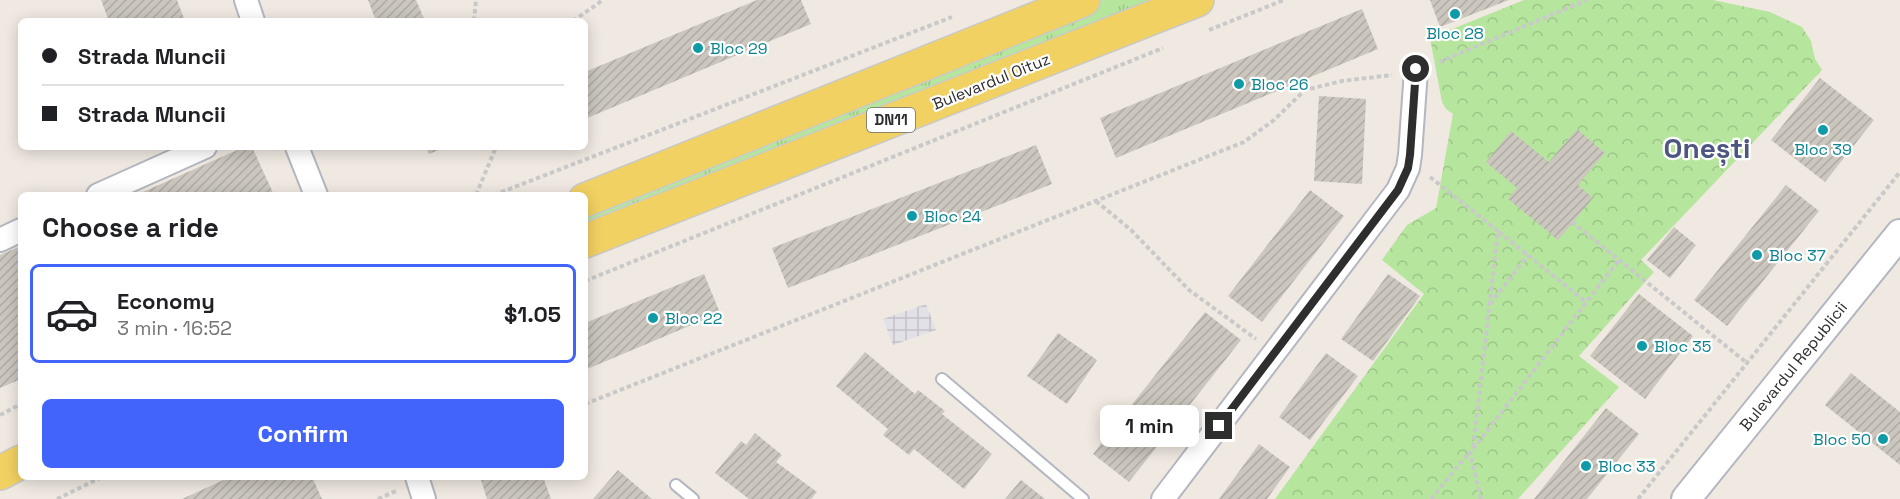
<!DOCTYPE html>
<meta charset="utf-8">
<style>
body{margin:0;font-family:"Space Grotesk",sans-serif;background:#f6f6f6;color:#202124;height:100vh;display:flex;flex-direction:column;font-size:22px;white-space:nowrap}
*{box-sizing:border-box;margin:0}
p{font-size:20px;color:#757577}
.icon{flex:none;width:33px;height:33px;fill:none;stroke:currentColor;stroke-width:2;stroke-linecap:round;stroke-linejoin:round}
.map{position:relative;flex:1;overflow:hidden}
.panel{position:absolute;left:18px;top:192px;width:570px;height:288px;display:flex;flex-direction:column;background:#fff;border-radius:9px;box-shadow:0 3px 15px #0003}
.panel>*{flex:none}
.banner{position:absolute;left:18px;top:18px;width:570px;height:132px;border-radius:9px;box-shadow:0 3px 15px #0003;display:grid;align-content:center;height:132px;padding:0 24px;background:#fff}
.end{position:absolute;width:27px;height:27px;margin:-14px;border:8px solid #2e2e2e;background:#fff;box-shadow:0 0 0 3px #fff}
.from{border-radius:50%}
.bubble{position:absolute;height:42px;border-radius:9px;background:#fff;box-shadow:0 3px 15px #0003;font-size:20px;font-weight:700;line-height:42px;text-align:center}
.banner b{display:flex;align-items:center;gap:21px;height:57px;font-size:22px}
.banner b+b{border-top:2px solid #e0e0e0}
.banner i{width:15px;height:15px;background:#202124}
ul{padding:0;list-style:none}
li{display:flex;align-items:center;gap:18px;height:99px;margin:0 12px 9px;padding:0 12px;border:3px solid transparent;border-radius:9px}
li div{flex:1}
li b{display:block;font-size:22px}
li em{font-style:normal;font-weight:700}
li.active{border-color:#4264fb}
li>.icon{width:54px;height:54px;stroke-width:1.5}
h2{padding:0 24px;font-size:27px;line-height:72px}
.action{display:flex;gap:12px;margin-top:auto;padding:12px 24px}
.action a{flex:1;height:69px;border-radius:9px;background:#4264fb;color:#fff;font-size:24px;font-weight:700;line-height:69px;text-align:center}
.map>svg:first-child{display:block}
.industrial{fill:url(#industrial-grid)}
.grass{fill:url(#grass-tufts)}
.forest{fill:url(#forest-crowns)}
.building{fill:url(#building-hatch)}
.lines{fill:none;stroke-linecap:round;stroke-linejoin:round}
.service-casing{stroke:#b4b7c1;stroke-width:14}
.minor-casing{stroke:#b4b7c1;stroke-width:26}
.tertiary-casing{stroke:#b4b7c1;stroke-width:32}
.primary-casing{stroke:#c9c9c9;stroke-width:36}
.path{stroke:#c9c9c9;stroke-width:4;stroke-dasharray:4.5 3;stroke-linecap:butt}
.service{stroke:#fff;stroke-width:10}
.minor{stroke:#fff;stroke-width:22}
.tertiary{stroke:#fff;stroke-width:28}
.primary{stroke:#f2d163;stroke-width:33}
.route{stroke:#2e2e2e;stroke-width:8}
.culture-dot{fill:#0f9aa8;stroke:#fff;stroke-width:2}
.labels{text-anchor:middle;stroke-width:4.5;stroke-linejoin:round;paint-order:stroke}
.shield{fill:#fff;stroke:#6d6d6d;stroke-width:1.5}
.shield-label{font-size:15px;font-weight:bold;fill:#2e2e2e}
.culture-label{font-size:16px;fill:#0d838f;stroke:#fff;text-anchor:start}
.street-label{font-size:16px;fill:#2e2e2e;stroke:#fff}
.town-label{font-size:28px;font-weight:bold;fill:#4d5680;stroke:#fff}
</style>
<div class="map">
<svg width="1900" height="499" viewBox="0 0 1900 499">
<defs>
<pattern id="industrial-grid" width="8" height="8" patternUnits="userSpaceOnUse" patternTransform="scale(1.5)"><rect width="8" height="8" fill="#e3e1e8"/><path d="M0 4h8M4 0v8" fill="none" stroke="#c3c1c7"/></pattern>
<pattern id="grass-tufts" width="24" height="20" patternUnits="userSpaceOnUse" patternTransform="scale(1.5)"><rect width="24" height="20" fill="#b6e59e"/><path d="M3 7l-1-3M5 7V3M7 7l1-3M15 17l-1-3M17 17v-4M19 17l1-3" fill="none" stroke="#9dc588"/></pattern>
<pattern id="forest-crowns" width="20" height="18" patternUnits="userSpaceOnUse" patternTransform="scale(1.5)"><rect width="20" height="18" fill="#b6e59e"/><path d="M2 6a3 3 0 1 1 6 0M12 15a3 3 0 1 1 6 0" fill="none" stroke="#9dc588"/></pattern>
<pattern id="building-hatch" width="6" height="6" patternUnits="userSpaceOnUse" patternTransform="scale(1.5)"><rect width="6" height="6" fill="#cbc7bf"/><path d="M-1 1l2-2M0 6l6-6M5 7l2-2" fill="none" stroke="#afaba4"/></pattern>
</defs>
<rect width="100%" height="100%" fill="#efe9e1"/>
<path class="industrial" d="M926 304 936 330 893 345 883 319Z"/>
<path class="grass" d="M1083 0H1197L585 241V200Z"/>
<path class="forest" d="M1524 0H1713L1770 12 1802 27 1811 41 1815 59 1822 70 1641 260 1654 272 1579 356 1619 387 1518 499H1275L1424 294 1382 260 1407 225 1436 208 1453 114 1446 109 1442 102 1430 38Z"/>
<path class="building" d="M101 0H177L185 21H109Z
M368 0H416L425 21H376Z
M757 0H801L811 24 585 119V72Z
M1430 0H1509L1440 27Z
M1362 9 1378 49 1116 158 1100 118Z
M1820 78 1874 120 1825 182 1771 140Z
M1319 96 1366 99 1362 184 1314 181Z
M1577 129 1605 153 1578 185 1593 198 1558 240 1508 199 1517 188 1486 162 1511 131 1549 162Z
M1036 145 1052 184 788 288 772 248Z
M244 147H252L274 195H136Z
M426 147H446L429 154Z
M1786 185 1819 211 1727 326 1694 300Z
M1310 190 1344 216 1262 322 1228 296Z
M1674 227 1696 245 1670 278 1647 260Z
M21 246V379L0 388V255Z
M704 274 720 313 585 370V323Z
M1388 274 1420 296 1373 361 1341 339Z
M1639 294 1693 336 1645 399 1590 356Z
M1205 312 1241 340 1129 482 1093 454Z
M1058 333 1097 360 1067 404 1027 376Z
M865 352 915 394 918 390 945 411 942 414 992 454 964 489 914 449 909 455 883 435 888 429 836 386Z
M1326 353 1358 376 1310 440 1279 417Z
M1851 373 1900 412V465L1825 405Z
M1606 408 1639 434 1587 499H1534Z
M755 433 782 455 776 462 817 492 811 499H749L715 473 741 441 746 445Z
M1259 444 1290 467 1267 499H1219Z
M618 470 652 499H593Z
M230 477H312L322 499H182Z
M480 477H543L551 499H487Z
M1021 480 1045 499H1005Z"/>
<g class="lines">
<g class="service-casing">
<path id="service" d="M942 379 1083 499
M676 485 693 499"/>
</g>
<g class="minor-casing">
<path id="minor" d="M246 0 253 21
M297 147 316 195
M98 195 205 147
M0 240 21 230
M417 477 424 499
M1163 499 1398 190 1408 168 1410 155 1416 70"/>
</g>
<g class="tertiary-casing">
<path id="tertiary" d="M1686 499 1900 234"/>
</g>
<g class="primary-casing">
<path id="primary" d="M585 200 1083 0
M585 241 1197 0
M0 473 21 462"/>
</g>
<path class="path" d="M474 21 476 0
M573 21 603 0
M1209 30 1284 0
M1439 62 1587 0
M1430 177 1498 231 1473 448
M476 195 496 147
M494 195 952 17
M1096 201 1131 230 1189 290 1256 339
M1572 222 1747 363
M1499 232 1586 302
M585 281 1163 48
M1490 304 1528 255
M585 404 1244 142 1274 120 1305 90 1342 81 1392 75
M0 415 21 404
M57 499 102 477
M378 499 396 491
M1431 499 1469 453
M1481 499 1470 453 1619 260
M1638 499 1900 172"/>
<use href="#service" class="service"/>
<use href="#minor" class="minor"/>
<use href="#tertiary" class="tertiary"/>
<use href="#primary" class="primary"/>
</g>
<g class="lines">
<path class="route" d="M1219 426 1398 190 1408 168 1410 155 1416 69"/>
</g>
<g class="culture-dot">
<circle cx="1455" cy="14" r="6"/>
<circle cx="698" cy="48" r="6"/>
<circle cx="1239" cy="84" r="6"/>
<circle cx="1823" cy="130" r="6"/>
<circle cx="912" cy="216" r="6"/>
<circle cx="1757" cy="255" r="6"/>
<circle cx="653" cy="318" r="6"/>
<circle cx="1642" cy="346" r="6"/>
<circle cx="1883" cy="439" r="6"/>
<circle cx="1586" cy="466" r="6"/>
</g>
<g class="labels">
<rect class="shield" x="867" y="108" width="48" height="24" rx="4.5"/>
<g class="shield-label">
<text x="891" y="125">DN11</text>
</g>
<g class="culture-label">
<text x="1455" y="39" text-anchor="middle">Bloc 28</text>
<text x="710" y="54">Bloc 29</text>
<text x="1251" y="90">Bloc 26</text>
<text x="1823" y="155" text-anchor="middle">Bloc 39</text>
<text x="924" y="222">Bloc 24</text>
<text x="1769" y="261">Bloc 37</text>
<text x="665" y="324">Bloc 22</text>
<text x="1654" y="352">Bloc 35</text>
<text x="1871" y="445" text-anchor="end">Bloc 50</text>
<text x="1598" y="472">Bloc 33</text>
</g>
<g class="street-label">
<text transform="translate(991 81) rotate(-22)" y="6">Bulevardul Oituz</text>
<text transform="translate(1793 366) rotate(-51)" y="6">Bulevardul Republicii</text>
</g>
<g class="town-label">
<text x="1707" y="158">Onești</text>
</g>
</g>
</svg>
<i class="end from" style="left:1416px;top:69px"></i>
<i class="end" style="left:1219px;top:426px"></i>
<div class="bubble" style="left:1100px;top:405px;width:99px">1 min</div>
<div class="banner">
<b><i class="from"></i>Strada Muncii</b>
<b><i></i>Strada Muncii</b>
</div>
<section class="panel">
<h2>Choose a ride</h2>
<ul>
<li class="active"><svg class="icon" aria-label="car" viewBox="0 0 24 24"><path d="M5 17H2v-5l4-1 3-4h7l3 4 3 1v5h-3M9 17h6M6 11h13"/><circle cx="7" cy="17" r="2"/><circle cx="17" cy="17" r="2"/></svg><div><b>Economy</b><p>3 min · 16:52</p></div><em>$1.05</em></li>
</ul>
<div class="action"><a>Confirm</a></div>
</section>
</div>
